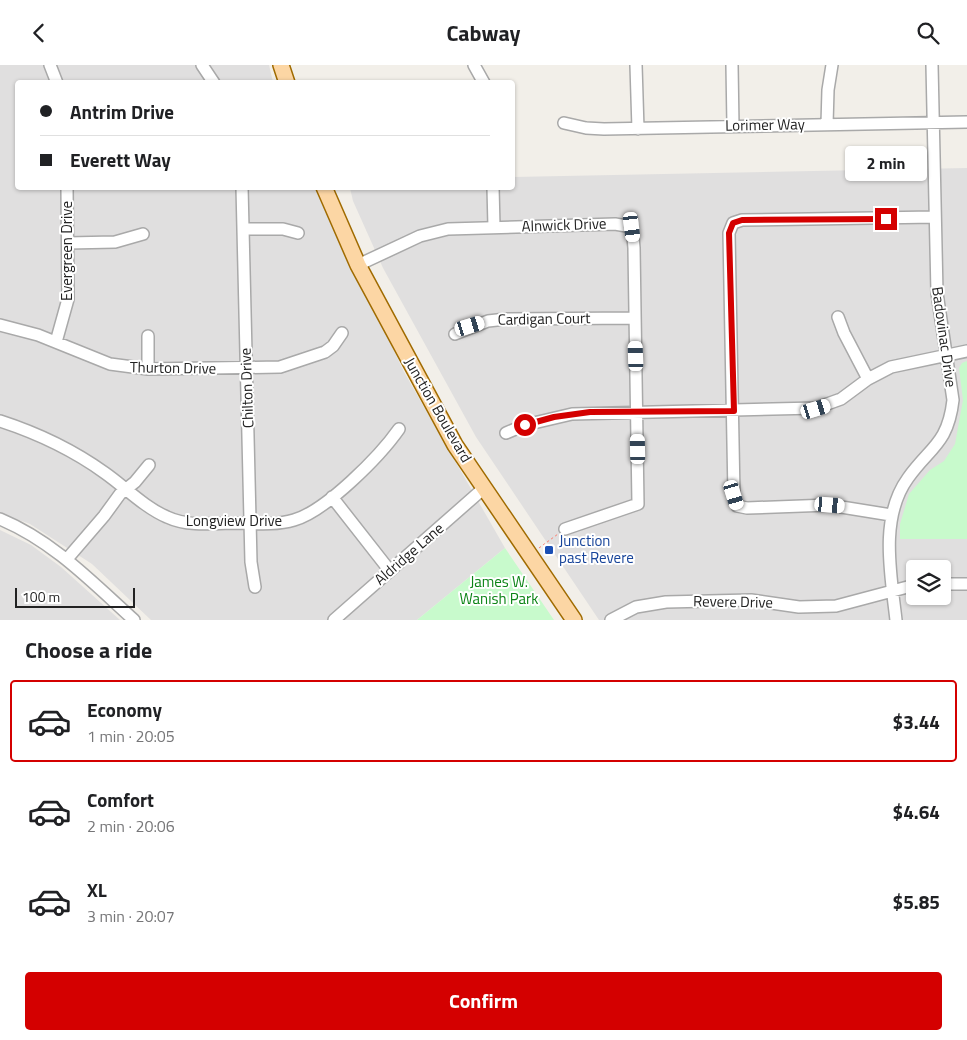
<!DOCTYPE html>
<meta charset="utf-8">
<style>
body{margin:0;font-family:"Titillium Web",sans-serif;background:#f6f6f6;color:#202124;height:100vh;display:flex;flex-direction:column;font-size:19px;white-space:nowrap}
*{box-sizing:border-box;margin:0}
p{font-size:16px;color:#757577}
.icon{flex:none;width:28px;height:28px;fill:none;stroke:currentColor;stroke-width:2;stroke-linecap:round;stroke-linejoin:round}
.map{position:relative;height:555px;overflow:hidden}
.sheet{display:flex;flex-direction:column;background:#fff;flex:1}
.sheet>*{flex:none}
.banner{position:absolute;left:15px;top:15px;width:500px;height:110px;border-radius:5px;box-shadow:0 1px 4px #0004;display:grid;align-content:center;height:110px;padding:0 25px;background:#fff}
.buttons{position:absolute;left:906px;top:495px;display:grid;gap:10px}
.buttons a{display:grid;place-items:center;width:45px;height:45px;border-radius:5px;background:#fff;box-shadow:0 1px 4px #0004;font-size:25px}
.scale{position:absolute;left:15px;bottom:12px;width:120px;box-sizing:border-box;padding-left:5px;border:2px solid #222;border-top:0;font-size:14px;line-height:18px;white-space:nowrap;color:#222;-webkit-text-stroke:4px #fff;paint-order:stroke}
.end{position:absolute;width:22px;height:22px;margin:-11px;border:6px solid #d40000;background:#fff;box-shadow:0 0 0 2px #fff}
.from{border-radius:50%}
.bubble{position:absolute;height:35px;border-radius:5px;background:#fff;box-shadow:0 1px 4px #0004;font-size:16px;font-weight:700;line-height:35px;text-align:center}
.car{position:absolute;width:15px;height:30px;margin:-15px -8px;border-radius:6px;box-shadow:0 0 4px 1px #0007;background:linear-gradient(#fff 24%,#345 0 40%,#fff 0 76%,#345 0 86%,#fff 0)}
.banner b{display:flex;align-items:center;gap:18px;height:48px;font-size:19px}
.banner b+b{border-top:1px solid #e0e0e0}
.banner i{width:12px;height:12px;background:#202124}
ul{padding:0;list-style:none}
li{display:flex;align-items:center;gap:15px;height:82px;margin:0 10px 8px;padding:0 15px;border:2px solid transparent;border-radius:5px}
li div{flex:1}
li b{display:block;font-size:19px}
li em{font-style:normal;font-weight:700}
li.active{border-color:#d40000}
li>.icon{width:45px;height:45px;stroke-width:1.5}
h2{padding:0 25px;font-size:22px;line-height:60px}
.primary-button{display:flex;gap:10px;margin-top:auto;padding:10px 25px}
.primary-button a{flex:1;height:58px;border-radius:5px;background:#d40000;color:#fff;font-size:20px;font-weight:700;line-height:58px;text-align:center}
header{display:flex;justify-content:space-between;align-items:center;height:65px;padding:0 25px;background:#fff;font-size:22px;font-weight:700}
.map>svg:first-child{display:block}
.residential{fill:#e0dfdf;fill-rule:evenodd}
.park{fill:#c8facc}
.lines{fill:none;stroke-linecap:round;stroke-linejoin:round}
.minor-casing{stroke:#a9a9a9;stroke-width:14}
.major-casing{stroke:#a06b00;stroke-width:18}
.path{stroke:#fa8072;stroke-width:1;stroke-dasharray:2.5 2.5;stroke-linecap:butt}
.minor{stroke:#fff;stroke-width:11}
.major{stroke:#fcd6a4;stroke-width:15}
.route{stroke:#d40000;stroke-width:6}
.transit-dot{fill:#1a4fb4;stroke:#fff;stroke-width:2}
.labels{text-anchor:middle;stroke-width:4;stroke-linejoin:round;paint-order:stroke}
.street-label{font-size:15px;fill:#222;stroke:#fff}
.transit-label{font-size:15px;fill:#164399;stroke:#fff;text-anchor:start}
.park-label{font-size:15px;fill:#0c8416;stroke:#fff}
</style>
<header><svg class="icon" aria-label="back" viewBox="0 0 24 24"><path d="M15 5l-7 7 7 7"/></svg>Cabway<svg class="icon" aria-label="search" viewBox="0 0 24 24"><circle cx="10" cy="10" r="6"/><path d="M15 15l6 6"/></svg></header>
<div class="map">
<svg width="967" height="555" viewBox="0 0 967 555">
<rect width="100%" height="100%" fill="#f2efe9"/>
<path class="residential" d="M0 0H269L273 17 18 18V122L318 123 404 307 505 483 417 555H151L92 499 30 459 0 448Z
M967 103V555H599L476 372 383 203 353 136 350 123 512 122 513 112ZM915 504H942V531H915Z
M0 465 31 480 61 502 120 555H0Z"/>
<path class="park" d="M967 296V474H900V459L909 429 930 405 944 396 955 379 963 335 959 303 962 298Z
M505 483 554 555H417Z"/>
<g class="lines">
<g class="minor-casing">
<path id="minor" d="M50 0 57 18
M202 0 214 18
M474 0 484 18
M636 0 638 64
M732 0 733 61
M564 58 586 63 604 64 967 57
M827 59 828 25 832 0
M242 122 251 497 255 522
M493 122 494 162
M243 164H283L298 168
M68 178 115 177 143 169
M358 200 420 171 448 164 615 159 632 162 634 183 638 439 565 464
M838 252 844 268 868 314
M0 260 38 270 110 299 148 304 280 302 325 287 333 281 342 268
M455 269 488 256 506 254 635 253
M56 277 68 234 67 122
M148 304V271
M0 356C37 368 73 385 105 408 125 422 144 442 167 452 186 461 209 459 230 458 251 458 274 461 294 455 326 446 380 391 399 364
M506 368 525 360 572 349 816 343 841 334 868 314 891 302 967 286
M332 432 390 506
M891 450 829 440 747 443 737 441 734 430 729 168 733 158 742 155 935 152
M0 454C53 476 92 517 134 555
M67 494 104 451 120 429 135 417 149 400
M942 519H967
M334 555 484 423
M611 555 636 542 666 537 751 535 799 542 836 541 915 520
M896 555C891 510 879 453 908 413 930 382 948 379 953 335L937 228 932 0"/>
</g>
<g class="major-casing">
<path id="major" d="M281 0 287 18
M324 122 358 200 455 380 574 555"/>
</g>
<path class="path" d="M539 483 558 469"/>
<use href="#minor" class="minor"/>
<use href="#major" class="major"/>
</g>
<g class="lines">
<path class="route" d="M525 360 554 352 590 347 734 346 729 168 733 158 742 155 886 154"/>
</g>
<rect class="transit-dot" x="544" y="480" width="10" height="10" rx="2.5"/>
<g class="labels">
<g class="street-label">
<text transform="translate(765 60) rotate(-1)" y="5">Lorimer Way</text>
<text transform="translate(564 160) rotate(-2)" y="5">Alnwick Drive</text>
<text transform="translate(67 186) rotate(-90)" y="5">Evergreen Drive</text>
<text transform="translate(544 254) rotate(-1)" y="5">Cardigan Court</text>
<text transform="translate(944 272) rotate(82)" y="5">Badovinac Drive</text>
<text transform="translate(173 303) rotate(1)" y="5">Thurton Drive</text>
<text transform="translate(247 323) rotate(-92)" y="5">Chilton Drive</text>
<text transform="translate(438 345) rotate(60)" y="5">Junction Boulevard</text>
<text x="234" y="461">Longview Drive</text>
<text transform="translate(409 489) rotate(-41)" y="5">Aldridge Lane</text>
<text transform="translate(733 537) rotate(1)" y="5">Revere Drive</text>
</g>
<g class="transit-label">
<text x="559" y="481">Junction<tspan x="559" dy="17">past Revere</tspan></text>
</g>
<g class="park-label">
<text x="499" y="522">James W.<tspan x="499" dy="17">Wanish Park</tspan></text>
</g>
</g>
</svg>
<div class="buttons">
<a><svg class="icon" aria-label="layers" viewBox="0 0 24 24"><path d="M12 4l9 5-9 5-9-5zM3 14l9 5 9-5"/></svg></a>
</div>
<div class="scale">100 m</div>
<i class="end from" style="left:525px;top:360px"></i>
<i class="end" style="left:886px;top:154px"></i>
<div class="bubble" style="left:845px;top:81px;width:82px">2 min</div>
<i class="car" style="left:632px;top:162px;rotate:173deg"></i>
<i class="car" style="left:470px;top:261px;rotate:73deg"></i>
<i class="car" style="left:636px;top:291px;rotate:358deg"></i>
<i class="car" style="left:816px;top:344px;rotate:73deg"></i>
<i class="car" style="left:638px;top:384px;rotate:359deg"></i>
<i class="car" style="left:734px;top:430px;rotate:163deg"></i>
<i class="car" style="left:830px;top:440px;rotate:95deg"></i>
<div class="banner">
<b><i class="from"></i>Antrim Drive</b>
<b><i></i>Everett Way</b>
</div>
</div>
<section class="sheet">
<h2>Choose a ride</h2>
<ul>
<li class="active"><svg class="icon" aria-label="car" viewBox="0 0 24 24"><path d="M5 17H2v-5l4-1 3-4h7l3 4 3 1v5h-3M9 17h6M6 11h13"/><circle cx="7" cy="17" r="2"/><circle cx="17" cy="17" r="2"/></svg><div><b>Economy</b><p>1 min · 20:05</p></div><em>$3.44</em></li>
<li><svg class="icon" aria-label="car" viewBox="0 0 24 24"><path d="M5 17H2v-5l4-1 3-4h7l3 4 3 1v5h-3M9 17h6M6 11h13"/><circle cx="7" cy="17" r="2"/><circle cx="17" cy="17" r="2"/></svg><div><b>Comfort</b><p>2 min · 20:06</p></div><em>$4.64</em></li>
<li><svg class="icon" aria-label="car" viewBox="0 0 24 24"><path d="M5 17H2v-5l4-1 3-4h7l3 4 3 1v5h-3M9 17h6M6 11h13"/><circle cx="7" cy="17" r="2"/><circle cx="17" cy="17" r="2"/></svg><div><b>XL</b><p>3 min · 20:07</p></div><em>$5.85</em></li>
</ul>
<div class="primary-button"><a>Confirm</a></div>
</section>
